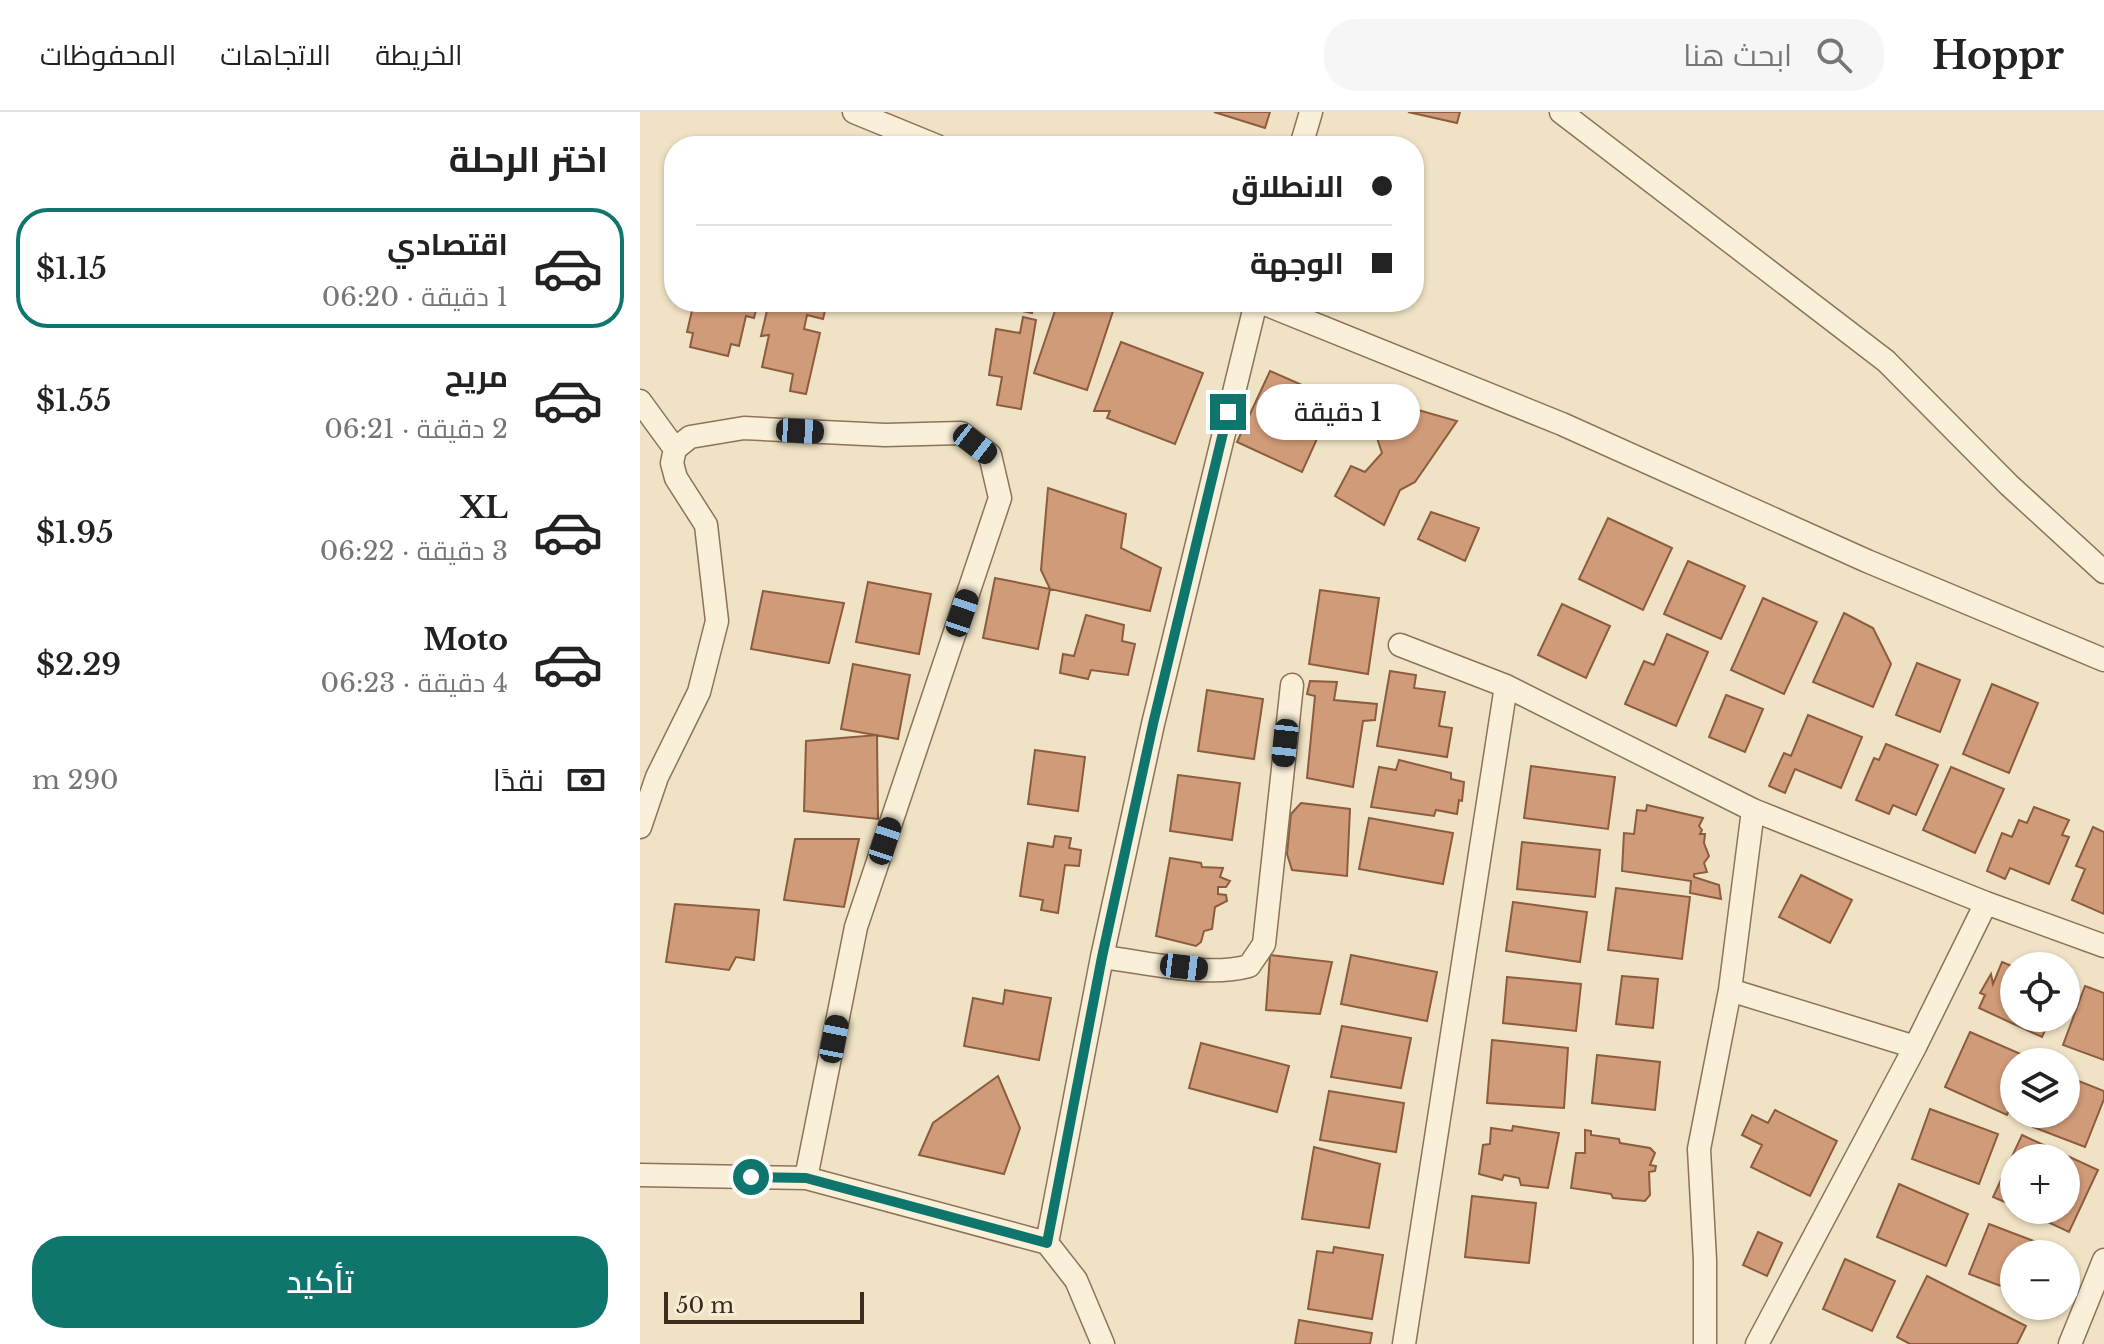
<!DOCTYPE html>
<html lang="ar">
<meta charset="utf-8">
<style>
body{margin:0;font-family:"Libre Baskerville",Cairo,serif;background:#f6f6f6;color:#222;direction:rtl;height:100vh;display:flex;flex-direction:column;font-size:30px;white-space:nowrap}
*{box-sizing:border-box;margin:0}
p{font-size:26px;color:#767676}
.icon{flex:none;width:44px;height:44px;fill:none;stroke:currentColor;stroke-width:2;stroke-linecap:round;stroke-linejoin:round}
.map{position:relative;flex:1;overflow:hidden;direction:ltr}
.details{display:flex;flex-direction:column;background:#fff;width:640px}
.details>*{flex:none}
.top-card{position:absolute;left:24px;top:24px;width:760px;height:176px;border-radius:32px;box-shadow:0 2px 6px #0004;direction:rtl;display:grid;align-content:center;height:176px;padding:0 32px;background:#fff}
.tools{position:absolute;left:1360px;top:840px;display:grid;gap:16px}
.tools a{display:grid;place-items:center;width:80px;height:80px;border-radius:50%;background:#fff;box-shadow:0 2px 6px #0004;font-size:40px}
.scale{position:absolute;left:24px;bottom:20px;width:200px;box-sizing:border-box;padding-left:8px;border:4px solid #3b2c1e;border-top:0;font-size:22px;line-height:28px;white-space:nowrap;color:#3b2c1e;-webkit-text-stroke:6px #f7ecd4;paint-order:stroke}
.end{position:absolute;width:36px;height:36px;margin:-18px;border:10px solid #0f766e;background:#fff;box-shadow:0 0 0 4px #fff}
.from{border-radius:50%}
.bubble{position:absolute;height:56px;border-radius:28px;background:#fff;box-shadow:0 2px 6px #0004;font-size:26px;font-weight:600;line-height:56px;text-align:center;direction:rtl}
.car{position:absolute;width:24px;height:48px;margin:-24px -12px;border-radius:10px;box-shadow:0 0 6px 2px #0007;background:linear-gradient(#222 24%,#8ab4d8 0 40%,#222 0 76%,#8ab4d8 0 86%,#222 0)}
.top-card b{display:flex;align-items:center;gap:28px;height:76px;font-size:30px}
.top-card b+b{border-top:2px solid #e0e0e0}
.top-card i{width:20px;height:20px;background:#222}
ul{padding:0;list-style:none}
li{display:flex;align-items:center;gap:24px;height:120px;margin:0 16px 12px;padding:0 16px;border:4px solid transparent;border-radius:32px}
li div{flex:1}
li b{display:block;font-size:30px}
li em{font-style:normal;font-weight:600}
li.current{border-color:#0f766e}
li>.icon{width:72px;height:72px;stroke-width:1.5}
h2{padding:0 32px;font-size:36px;line-height:96px}
.pay{display:flex;align-items:center;gap:20px;height:88px;padding:0 32px;font-size:30px}
.pay p{margin-inline-start:auto}
.primary-button{display:flex;gap:16px;margin-top:auto;padding:16px 32px}
.primary-button a{flex:1;height:92px;border-radius:32px;background:#0f766e;color:#fff;font-size:32px;font-weight:600;line-height:92px;text-align:center}
header{display:flex;align-items:center;gap:48px;box-sizing:border-box;height:112px;padding:0 40px;background:#fff;border-bottom:2px solid #e0e0e0}
header strong{font-size:38px}
nav{display:flex;gap:44px;margin-inline-start:auto;font-size:28px}
.search{width:560px;height:72px;background:#f6f6f6;display:flex;align-items:center;gap:20px;box-sizing:border-box;padding:0 28px;border-radius:32px;color:#767676;font-size:30px}
main{display:flex;flex:1;min-height:0}
.map>svg:first-child{display:block}
.building{fill:#d09b78;stroke:#8c5c3e;stroke-width:2}
.lines{fill:none;stroke-linecap:round;stroke-linejoin:round}
.minor-casing{stroke:#8c7359;stroke-width:25}
.minor{stroke:#faefd8;stroke-width:22}
.route{stroke:#0f766e;stroke-width:10}
</style>
<header>
<strong>Hoppr</strong>
<div class="search"><svg class="icon" aria-label="search" viewBox="0 0 24 24"><circle cx="10" cy="10" r="6"/><path d="M15 15l6 6"/></svg>ابحث هنا</div>
<nav><a>الخريطة</a><a>الاتجاهات</a><a>المحفوظات</a></nav>
</header>
<main>
<div class="map">
<svg width="1464" height="1232" viewBox="0 0 1464 1232">
<rect width="100%" height="100%" fill="#f0e2c4"/>
<path class="building" d="M574 0H630L625 16Z
M768 0H820L817 11Z
M54 190H118L114 206 106 204 99 234 91 232 88 244 50 235 53 221 47 220Z
M129 190 146 193V190H187L183 207 167 203 164 217 180 221 166 282 150 279 153 262 122 255 129 223 121 224Z
M369 190H395L392 201 377 198 376 191Z
M418 190H476L447 278 394 261Z
M383 205 396 208 381 297 357 293 362 265 349 263 356 217 380 221Z
M481 230 563 261 535 332 467 306 470 299H454Z
M630 259 662 273 657 283 690 298 662 360 597 330Z
M771 296 817 309 775 370 760 378 744 413 695 384 711 354 725 360 742 341 736 323H754Z
M408 376 486 402 481 436 521 456 510 499 410 477 401 458Z
M791 400 839 416 825 449 778 427Z
M968 406 1032 436 1003 498 939 467Z
M1048 449 1105 474 1081 527 1024 502Z
M355 466 410 477 398 537 343 526Z
M228 470 291 482 279 542 216 530Z
M680 478 739 486 728 562 669 552Z
M123 479 204 491 189 551 111 537Z
M1123 486 1177 510 1144 582 1091 558Z
M922 492 970 514 946 566 898 543Z
M1204 501 1233 516 1251 552 1233 595 1173 570Z
M446 503 484 513 482 529 495 532 488 563 451 558 448 567 420 561 423 542 434 544Z
M1027 522 1068 540 1036 614 985 592 1004 549 1014 553Z
M1277 551 1320 568 1300 620 1256 603Z
M213 552 270 563 258 627 201 617Z
M750 559 776 563 774 576 805 580 799 614 812 616 807 645 737 634Z
M670 569 697 570 694 588 737 592 735 608 723 609 713 675 667 666 675 584 667 582Z
M1352 572 1398 591 1369 661 1323 642Z
M567 578 623 587 614 647 558 639Z
M1086 583 1123 597 1105 640 1069 625Z
M1168 603 1222 625 1201 676 1155 657 1145 681 1129 674 1144 641 1151 644Z
M237 623 238 707 164 699 166 629Z
M1246 632 1298 653 1276 703 1253 693 1249 702 1216 688 1234 646 1239 648Z
M395 638 445 645 438 699 388 692Z
M759 648 811 661V667L824 670 822 689 819 688 817 702 796 698 794 704 731 695 739 655 756 658Z
M891 654 975 665 968 717 884 706Z
M1311 655 1364 677 1335 741 1283 718Z
M538 663 600 671 592 728 530 719Z
M661 691 710 697 707 764 652 758 647 742 651 702Z
M1007 693 1063 706 1059 714 1062 718 1060 722H1065L1064 731 1069 744 1064 751 1067 760 1054 762V765L1079 773 1081 787 1050 781 1051 769 982 759 984 721 994 722 997 698 1006 699Z
M1394 695 1429 708 1422 723 1429 725 1409 772 1370 756 1365 767 1347 759 1362 721 1372 725 1379 708 1387 711Z
M729 706 813 721 803 772 719 757Z
M1453 715 1464 720V802L1432 788 1445 757 1436 754Z
M415 724 431 726 429 736 441 738 439 754 425 753 418 801 401 798 403 788 380 784 388 731 413 735Z
M155 727H219L204 795 144 788Z
M882 730 960 738 955 785 877 777Z
M530 746 561 751 562 755 583 756 580 765 590 769 586 775H578V782L586 783 587 789 575 795 572 817 564 819 561 830 556 834 516 824Z
M1161 763 1212 788 1190 831 1139 805Z
M976 776 1050 785 1042 847 968 838Z
M873 790 947 800 940 850 866 839Z
M35 792 119 798 114 848 96 845 89 858 26 850Z
M630 843 692 850 680 902 626 898Z
M711 843 797 860 787 909 701 892Z
M1362 850 1374 855V906H1411L1402 925 1339 896 1345 883 1340 881 1351 862 1353 872Z
M982 864 1018 867 1013 916 976 912Z
M867 865 941 872 936 919 863 911Z
M1445 874 1464 881V948L1423 933Z
M365 878 411 886 399 948 324 934 333 886 363 892Z
M702 914 771 926 761 976 691 965Z
M1330 920 1392 947 1390 950H1374V986L1367 1003 1305 975Z
M852 928 928 936 924 996 847 991Z
M561 931 649 954 637 1000 549 976Z
M957 943 1020 950 1015 998 952 991Z
M358 964 380 1016 364 1062 279 1043 293 1011Z
M1426 964 1464 979V987L1445 1035 1393 1015 1398 1002H1426Z
M689 979 764 991 756 1040 680 1028Z
M1290 997 1358 1022 1339 1072 1272 1047Z
M1135 998 1197 1029 1170 1084 1111 1055 1122 1033 1102 1023 1112 1003 1128 1011Z
M873 1014 919 1021 908 1076 881 1073 879 1066 864 1063 862 1068 839 1062 843 1033 850 1032 851 1016 872 1019Z
M945 1018 951 1019V1023L979 1027 980 1031 1010 1036 1015 1041 1010 1053 1016 1054 1015 1059 1009 1060 1010 1083 1005 1089 973 1086 971 1082 931 1076 936 1041H945Z
M1382 1023 1458 1058 1429 1120 1382 1098H1426V1046H1374V1094L1353 1085Z
M674 1035 740 1052 729 1116 662 1107Z
M1259 1072 1328 1102 1306 1154 1237 1125Z
M832 1084 896 1091 889 1151 825 1145Z
M1349 1112 1404 1133 1400 1142H1374V1179L1329 1162Z
M1118 1120 1142 1131 1127 1164 1103 1153Z
M694 1135 743 1143 732 1207 668 1197 677 1139 693 1141Z
M1205 1147 1255 1169 1232 1219 1183 1197Z
M1287 1164 1386 1214 1377 1232H1270L1257 1225Z
M659 1208 732 1221 730 1232H655Z"/>
<g class="lines">
<g class="minor-casing">
<path id="minor" d="M214 0 297 34
M921 0 1246 249 1369 373 1464 460
M661 34 671 0
M620 190 922 312 1227 449 1464 548
M0 289 35 337
M760 533 866 574 1113 698 1346 791 1464 834
M0 715 17 665 59 580 77 509 66 413 36 366 32 351 35 337 50 325 104 316 245 323 321 321 350 343 360 386 216 815 166 1066
M462 845C507 850 566 866 609 854L624 832 652 573
M1090 878 1275 935
M0 1063 166 1066 407 1131 462 845 513 612 616 190
M407 1131 436 1168 463 1232
M764 1232 866 574
M1065 1232V1148L1059 1037 1090 878 1113 698
M1117 1232 1275 935 1346 791
M1430 1232 1464 1148"/>
</g>
<use href="#minor" class="minor"/>
</g>
<g class="lines">
<path class="route" d="M111 1065 166 1066 407 1131 462 845 513 612 588 300"/>
</g>
</svg>
<div class="tools">
<a><svg class="icon" aria-label="locate" viewBox="0 0 24 24"><circle cx="12" cy="12" r="6"/><path d="M12 2v4M12 18v4M2 12h4M18 12h4"/></svg></a>
<a><svg class="icon" aria-label="layers" viewBox="0 0 24 24"><path d="M12 4l9 5-9 5-9-5zM3 14l9 5 9-5"/></svg></a>
<a>+</a>
<a>−</a>
</div>
<div class="scale">50 m</div>
<i class="end from" style="left:111px;top:1065px"></i>
<i class="end" style="left:588px;top:300px"></i>
<div class="bubble" style="left:616px;top:272px;width:164px">1 دقيقة</div>
<i class="car" style="left:160px;top:319px;rotate:93deg"></i>
<i class="car" style="left:335px;top:332px;rotate:128deg"></i>
<i class="car" style="left:322px;top:501px;rotate:19deg"></i>
<i class="car" style="left:645px;top:631px;rotate:186deg"></i>
<i class="car" style="left:245px;top:729px;rotate:18deg"></i>
<i class="car" style="left:544px;top:855px;rotate:97deg"></i>
<i class="car" style="left:194px;top:927px;rotate:11deg"></i>
<div class="top-card">
<b><i class="from"></i>الانطلاق</b>
<b><i></i>الوجهة</b>
</div>
</div>
<section class="details">
<h2>اختر الرحلة</h2>
<ul>
<li class="current"><svg class="icon" aria-label="car" viewBox="0 0 24 24"><path d="M5 17H2v-5l4-1 3-4h7l3 4 3 1v5h-3M9 17h6M6 11h13"/><circle cx="7" cy="17" r="2"/><circle cx="17" cy="17" r="2"/></svg><div><b>اقتصادي</b><p>1 دقيقة · 06:20</p></div><em>$1.15</em></li>
<li><svg class="icon" aria-label="car" viewBox="0 0 24 24"><path d="M5 17H2v-5l4-1 3-4h7l3 4 3 1v5h-3M9 17h6M6 11h13"/><circle cx="7" cy="17" r="2"/><circle cx="17" cy="17" r="2"/></svg><div><b>مريح</b><p>2 دقيقة · 06:21</p></div><em>$1.55</em></li>
<li><svg class="icon" aria-label="car" viewBox="0 0 24 24"><path d="M5 17H2v-5l4-1 3-4h7l3 4 3 1v5h-3M9 17h6M6 11h13"/><circle cx="7" cy="17" r="2"/><circle cx="17" cy="17" r="2"/></svg><div><b>XL</b><p>3 دقيقة · 06:22</p></div><em>$1.95</em></li>
<li><svg class="icon" aria-label="car" viewBox="0 0 24 24"><path d="M5 17H2v-5l4-1 3-4h7l3 4 3 1v5h-3M9 17h6M6 11h13"/><circle cx="7" cy="17" r="2"/><circle cx="17" cy="17" r="2"/></svg><div><b>Moto</b><p>4 دقيقة · 06:23</p></div><em>$2.29</em></li>
</ul>
<div class="pay"><svg class="icon" aria-label="cash" viewBox="0 0 24 24"><path d="M3 7h18v10H3z"/><circle cx="12" cy="12" r="2"/></svg>نقدًا<p>290 m</p></div>
<div class="primary-button"><a>تأكيد</a></div>
</section>
</main>
